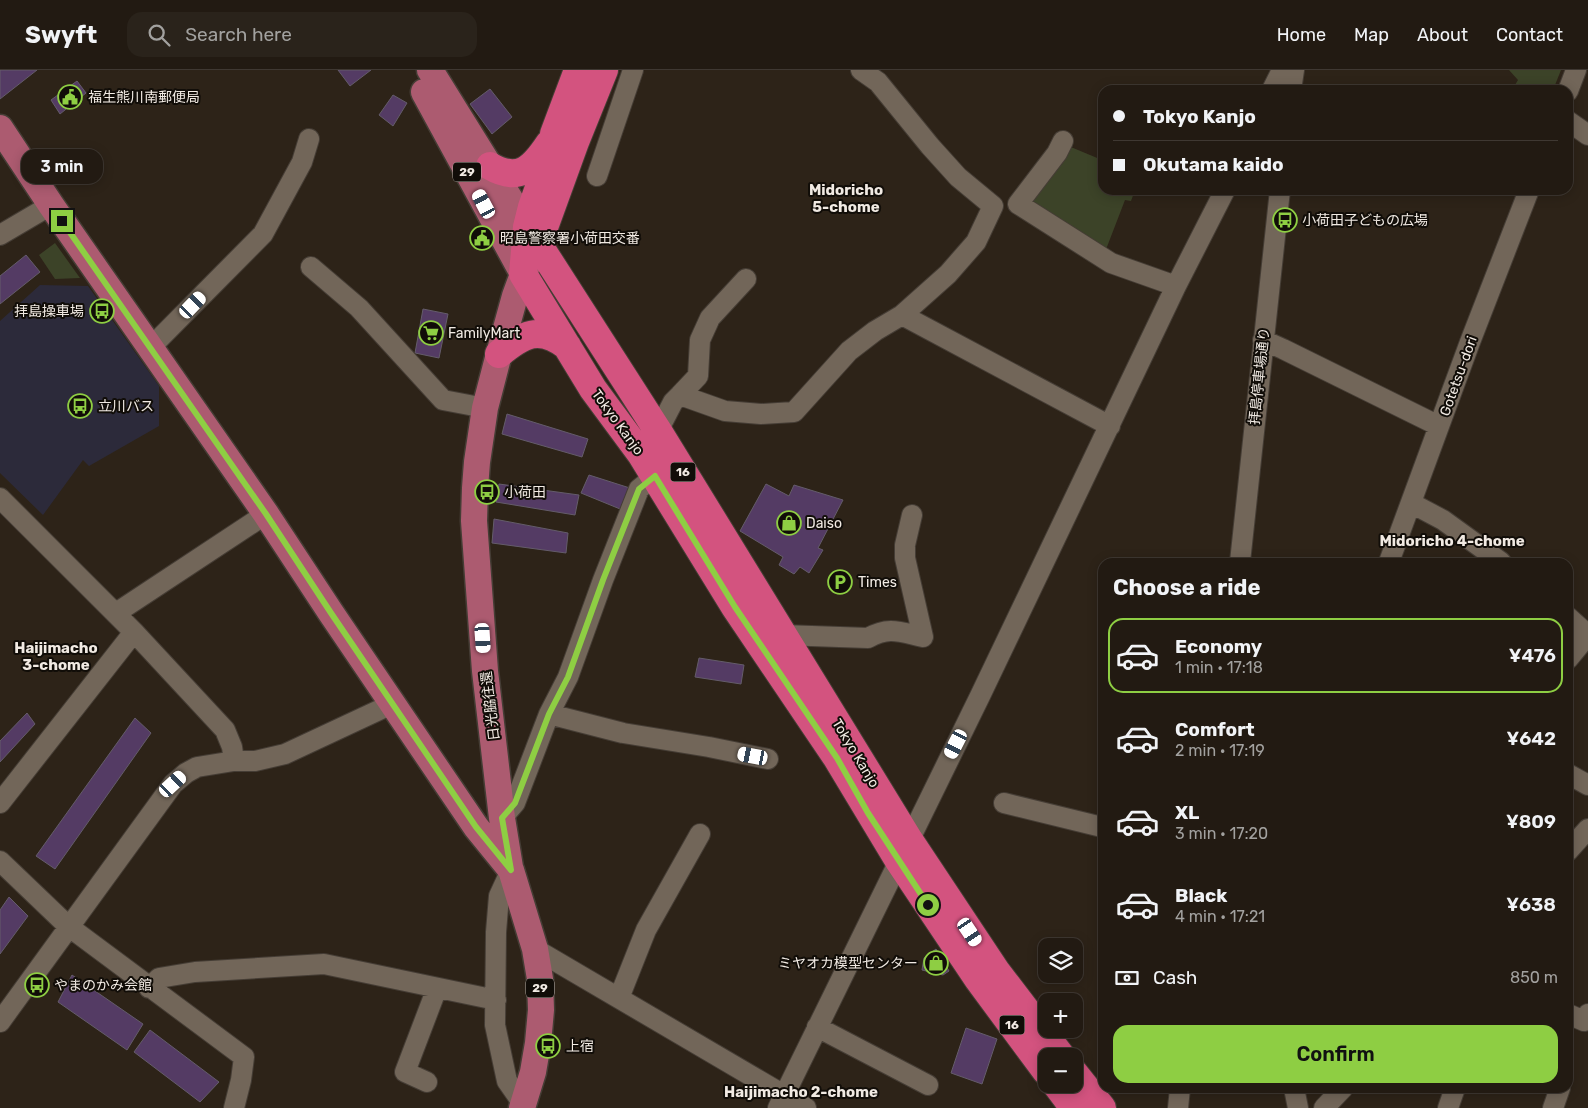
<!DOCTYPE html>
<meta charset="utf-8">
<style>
body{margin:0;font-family:Rubik,"Noto Sans JP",sans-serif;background:#2a231b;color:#f1f3f6;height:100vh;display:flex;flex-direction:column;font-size:19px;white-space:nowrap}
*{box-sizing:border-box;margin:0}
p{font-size:16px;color:#a2a19f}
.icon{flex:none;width:28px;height:28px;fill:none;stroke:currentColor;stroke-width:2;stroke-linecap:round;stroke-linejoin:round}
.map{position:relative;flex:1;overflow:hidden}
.panel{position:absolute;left:1098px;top:488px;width:475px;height:535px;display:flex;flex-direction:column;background:#221a12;border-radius:15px;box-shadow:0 2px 12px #0003,0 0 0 1px #3f3832}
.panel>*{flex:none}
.hud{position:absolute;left:1098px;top:15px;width:475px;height:110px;border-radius:15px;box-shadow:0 2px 12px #0003,0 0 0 1px #3f3832;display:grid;align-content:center;height:110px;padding:0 15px;background:#221a12}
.controls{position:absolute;left:1038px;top:868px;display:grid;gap:10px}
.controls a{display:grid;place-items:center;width:45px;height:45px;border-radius:10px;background:#221a12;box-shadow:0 2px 12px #0003,0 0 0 1px #3f3832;font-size:25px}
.end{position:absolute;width:22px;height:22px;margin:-11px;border:6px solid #8ece43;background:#111;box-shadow:0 0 0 2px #111}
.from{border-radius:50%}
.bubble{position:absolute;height:35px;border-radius:15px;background:#221a12;box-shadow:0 2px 12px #0003,0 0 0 1px #3f3832;font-size:16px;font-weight:600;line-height:35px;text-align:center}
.car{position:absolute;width:15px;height:30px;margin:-15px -8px;border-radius:6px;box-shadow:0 0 4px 1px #0007;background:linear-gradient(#fff 24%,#345 0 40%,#fff 0 76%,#345 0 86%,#fff 0)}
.hud b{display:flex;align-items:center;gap:18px;height:48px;font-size:19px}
.hud b+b{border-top:1px solid #3f3832}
.hud i{width:12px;height:12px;background:#f1f3f6}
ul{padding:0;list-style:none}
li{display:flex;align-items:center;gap:15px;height:75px;margin:0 10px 8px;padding:0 5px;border:2px solid transparent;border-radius:15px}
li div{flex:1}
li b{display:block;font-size:19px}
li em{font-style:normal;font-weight:600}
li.on{border-color:#8ece43}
li>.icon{width:45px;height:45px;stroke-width:1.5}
h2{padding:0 15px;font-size:22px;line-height:60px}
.pay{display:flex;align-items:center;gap:12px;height:55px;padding:0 15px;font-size:19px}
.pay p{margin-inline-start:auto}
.cta{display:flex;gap:10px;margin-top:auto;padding:10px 15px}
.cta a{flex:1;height:58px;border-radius:15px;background:#8ece43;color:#111;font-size:20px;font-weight:600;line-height:58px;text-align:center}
header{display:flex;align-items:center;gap:30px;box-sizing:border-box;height:70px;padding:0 25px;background:#221a12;border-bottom:1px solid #3f3832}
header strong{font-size:24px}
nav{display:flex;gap:28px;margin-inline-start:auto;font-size:18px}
.search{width:350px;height:45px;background:#2a231b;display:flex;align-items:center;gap:12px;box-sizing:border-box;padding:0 18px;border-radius:15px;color:#a2a19f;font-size:19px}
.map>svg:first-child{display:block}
.industrial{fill:#2c2a3a}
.green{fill:#3c4328}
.building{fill:#543b64;stroke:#645c6a}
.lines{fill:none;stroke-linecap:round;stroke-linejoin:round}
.minor-casing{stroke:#453d35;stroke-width:22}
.major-casing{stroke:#453d35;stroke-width:29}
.highway-casing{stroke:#453d35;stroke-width:30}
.minor{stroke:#726659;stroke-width:20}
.major{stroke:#ac5b70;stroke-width:26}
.highway{stroke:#d3537f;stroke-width:28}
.route{stroke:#8ece43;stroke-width:6}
.labels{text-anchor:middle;stroke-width:4;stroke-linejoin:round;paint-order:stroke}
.shield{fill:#110d08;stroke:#aea8a1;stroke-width:1}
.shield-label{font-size:12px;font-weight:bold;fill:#f1eae3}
.poi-label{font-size:14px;fill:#f1eae3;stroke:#110d08;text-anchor:start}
.street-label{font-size:14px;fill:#f1eae3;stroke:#110d08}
.neighbourhood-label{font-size:15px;font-weight:bold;fill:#f1eae3;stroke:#110d08}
</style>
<header>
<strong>Swyft</strong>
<div class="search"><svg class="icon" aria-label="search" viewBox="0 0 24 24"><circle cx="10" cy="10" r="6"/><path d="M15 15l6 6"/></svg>Search here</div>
<nav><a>Home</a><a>Map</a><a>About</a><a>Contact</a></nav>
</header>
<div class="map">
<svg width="1588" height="1038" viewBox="0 0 1588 1038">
<rect width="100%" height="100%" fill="#2d2318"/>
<path class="industrial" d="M40 215 88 216 159 316V356L89 396 83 390 43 445 0 403V251Z"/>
<path class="green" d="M1509 0H1561L1553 20H1512L1518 10Z
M1066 75 1102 90V120H1135L1131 131 1125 130 1105 182 1026 137Z
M55 173 80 208 55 209 39 185Z"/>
<path class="building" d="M0 0H37L0 29Z
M338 0H371L350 16Z
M77 11 86 23 60 44 51 30Z
M490 19 512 47 492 64 470 34Z
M393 25 407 33 393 56 379 45Z
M483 162 485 166V170L476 167Z
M26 185 40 202 0 234V206Z
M423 239 448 244 439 288 415 283Z
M507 344 588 369 582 387 502 364Z
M589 405 633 419 625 441 581 423Z
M499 414 579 425 575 445 496 432Z
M766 414 789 426 794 415 843 430 818 478 823 480 809 503 800 497 794 504 779 495 783 487 740 461Z
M494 449 568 463 566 483 492 473Z
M699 588 744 595 741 614 695 607Z
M27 643 35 654 0 692V671Z
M135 648 151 663 55 799 36 786Z
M9 827 28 846 0 884V840Z
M936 879 949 901 943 905 922 900 924 888Z
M72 905 143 954 127 980 58 932Z
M966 958 997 969 982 1014 951 1003Z
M150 960 219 1012 200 1032 134 982Z"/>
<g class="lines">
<g class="minor-casing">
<path id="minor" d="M1272 20 1282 0
M1291 20 1294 0
M1568 21 1576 0
M1568 51 1588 65
M1063 71 1057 83 1018 134 1111 193 1176 216
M597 106 633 0
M0 165 51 135
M311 197 359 238 443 330 485 338
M902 245 1110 356
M1263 270 1283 279 1439 356
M151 277 263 164 302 92 309 69
M680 325 698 306 700 270 710 248 746 209
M658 361 673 332 680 325 725 341 761 344 794 342 849 281 875 261 902 245 948 204 976 172 993 136 958 107 930 76 878 12 861 0
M0 428 134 562 225 660 232 677 234 691
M1411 433 1443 450 1501 492
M1240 492 1280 120
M1389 492 1470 272 1529 120
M116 543 266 444
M1568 547 1588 565
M783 565 868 568C889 556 900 562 923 567L905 488V475L912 445
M1568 589 1588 565
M549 644 623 663 709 677 768 689
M1568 704 1588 715
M0 733 134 562
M1004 733 1102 757
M502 748 515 733 549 644 568 607 603 510 639 419 655 406
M1568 781 1588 759
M0 791 68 856 244 987 241 1010 234 1038
M511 800 499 826 496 862 495 955 507 1011 523 1034
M535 879 806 1038
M149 918 159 908 195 902 324 894 496 930
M619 928 646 860 700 764
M1568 944 1584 951 1588 944
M0 952 173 714 186 703 197 697 234 691H255L285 684 392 634
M817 957 928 1015
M427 1012 405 1002 437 918
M1294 1018 1298 1038
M778 1038 980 626 1176 216 1225 120
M1178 1038 1180 1018
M1324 1038 1343 1018
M1448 1038 1455 1018
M1553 1038 1560 1018"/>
</g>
<g class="major-casing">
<path id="major" d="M430 0 538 174 523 204 515 226 499 284 485 338 477 392 475 418 474 451 485 601 502 748 510 797
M424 22 523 204
M0 58 51 135 266 444 331 543 476 757 511 800 535 879 540 909 541 940 538 973 533 1002 522 1038"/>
</g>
<g class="highway-casing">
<path id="highway" d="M578 0 554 64 551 84 532 137 527 157 523 204 593 319 641 384 735 537 837 688 899 791 978 909 1046 1001
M604 0 575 72 538 174 658 361 909 770 996 901 1061 986
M490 96C519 113 533 98 549 74
M499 284C523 264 539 255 567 276
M1074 1003 1102 1038
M1056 1014 1074 1038"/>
</g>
<use href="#minor" class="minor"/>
<use href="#major" class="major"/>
<use href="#highway" class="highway"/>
</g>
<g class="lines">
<path class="route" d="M62 151 266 444 331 543 476 757 511 800 502 748 515 733 549 644 568 607 603 510 639 419 655 406 735 537 837 688 868 743 928 835"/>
</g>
<defs>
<g id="civic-ring" transform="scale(1.25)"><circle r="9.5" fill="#110d08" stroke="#8ece43" stroke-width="1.5"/><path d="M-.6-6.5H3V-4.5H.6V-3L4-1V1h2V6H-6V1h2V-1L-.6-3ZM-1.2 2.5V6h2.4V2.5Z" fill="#8ece43"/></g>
<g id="bus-ring" transform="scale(1.25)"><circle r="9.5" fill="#110d08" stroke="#8ece43" stroke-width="1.5"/><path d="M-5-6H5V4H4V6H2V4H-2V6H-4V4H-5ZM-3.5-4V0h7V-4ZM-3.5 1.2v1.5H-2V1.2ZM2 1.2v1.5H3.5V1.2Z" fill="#8ece43"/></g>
<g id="supermarket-ring" transform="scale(1.25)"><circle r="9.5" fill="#110d08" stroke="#8ece43" stroke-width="1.5"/><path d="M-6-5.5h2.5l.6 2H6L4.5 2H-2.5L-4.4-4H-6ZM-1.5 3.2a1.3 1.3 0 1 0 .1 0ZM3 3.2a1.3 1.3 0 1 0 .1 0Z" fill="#8ece43"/></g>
<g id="shop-ring" transform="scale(1.25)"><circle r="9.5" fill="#110d08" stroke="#8ece43" stroke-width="1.5"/><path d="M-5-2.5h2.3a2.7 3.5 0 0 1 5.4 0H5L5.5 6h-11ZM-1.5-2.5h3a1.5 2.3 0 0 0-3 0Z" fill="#8ece43"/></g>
<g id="parking-ring" transform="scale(1.25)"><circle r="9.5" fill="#110d08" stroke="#8ece43" stroke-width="1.5"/><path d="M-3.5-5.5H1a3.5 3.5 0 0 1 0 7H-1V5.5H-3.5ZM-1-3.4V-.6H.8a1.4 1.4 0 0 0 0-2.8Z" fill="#8ece43"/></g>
</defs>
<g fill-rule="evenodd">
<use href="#civic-ring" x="70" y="27"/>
<use href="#bus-ring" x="1285" y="150"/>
<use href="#civic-ring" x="482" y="168"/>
<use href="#bus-ring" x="102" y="241"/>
<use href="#supermarket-ring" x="431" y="263"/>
<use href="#bus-ring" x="80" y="336"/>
<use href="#bus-ring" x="487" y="422"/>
<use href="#shop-ring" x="789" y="453"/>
<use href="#parking-ring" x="840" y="512"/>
<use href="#shop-ring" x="936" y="893"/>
<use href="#bus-ring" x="37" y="915"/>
<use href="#bus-ring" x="548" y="976"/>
</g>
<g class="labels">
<g class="shield">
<rect x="453" y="92.5" width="28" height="19" rx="4"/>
<rect x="670.5" y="392.5" width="25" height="19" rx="4"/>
<rect x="526" y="908.5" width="28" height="19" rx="4"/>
<rect x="999.5" y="945.5" width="25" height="19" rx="4"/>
</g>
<g class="shield-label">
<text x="467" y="106">29</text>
<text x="683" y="406">16</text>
<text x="540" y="922">29</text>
<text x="1012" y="959">16</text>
</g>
<g class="poi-label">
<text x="88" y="32">福生熊川南郵便局</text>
<text x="1302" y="155">小荷田子どもの広場</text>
<text x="500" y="173">昭島警察署小荷田交番</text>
<text x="84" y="246" text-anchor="end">拝島操車場</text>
<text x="448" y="268">FamilyMart</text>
<text x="98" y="341">立川バス</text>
<text x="504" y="427">小荷田</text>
<text x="806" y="458">Daiso</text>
<text x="858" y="517">Times</text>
<text x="918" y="898" text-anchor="end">ミヤオカ模型センター</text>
<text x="54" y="920">やまのかみ会館</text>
<text x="566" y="981">上宿</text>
</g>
<g class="street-label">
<text transform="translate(1259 306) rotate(-84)" y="5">拝島停車場通り</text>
<text transform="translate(1458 306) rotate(-70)" y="5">Gotetsu-dori</text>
<text transform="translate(618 352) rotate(54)" y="5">Tokyo Kanjo</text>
<text transform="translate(490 636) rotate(-97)" y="5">日光脇往還</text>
<text transform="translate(856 683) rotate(59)" y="5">Tokyo Kanjo</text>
</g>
<g class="neighbourhood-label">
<text x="846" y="125">Midoricho<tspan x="846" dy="17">5-chome</tspan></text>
<text x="1452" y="476">Midoricho 4-chome</text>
<text x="56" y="583">Haijimacho<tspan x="56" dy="17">3-chome</tspan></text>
<text x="801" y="1027">Haijimacho 2-chome</text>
</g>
</g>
</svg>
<div class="controls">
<a><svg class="icon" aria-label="layers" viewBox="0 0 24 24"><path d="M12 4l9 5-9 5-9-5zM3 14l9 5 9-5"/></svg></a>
<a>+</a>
<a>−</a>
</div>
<i class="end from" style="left:928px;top:835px"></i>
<i class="end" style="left:62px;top:151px"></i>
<div class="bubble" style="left:21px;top:79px;width:82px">3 min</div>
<i class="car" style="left:484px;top:134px;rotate:332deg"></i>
<i class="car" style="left:193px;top:235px;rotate:44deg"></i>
<i class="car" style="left:483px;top:568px;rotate:176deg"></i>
<i class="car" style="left:956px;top:674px;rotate:207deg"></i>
<i class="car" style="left:753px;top:686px;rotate:281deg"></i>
<i class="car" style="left:173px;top:714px;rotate:47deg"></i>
<i class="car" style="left:970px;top:862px;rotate:146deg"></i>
<div class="hud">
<b><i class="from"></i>Tokyo Kanjo</b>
<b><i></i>Okutama kaido</b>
</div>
<section class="panel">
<h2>Choose a ride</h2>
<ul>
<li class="on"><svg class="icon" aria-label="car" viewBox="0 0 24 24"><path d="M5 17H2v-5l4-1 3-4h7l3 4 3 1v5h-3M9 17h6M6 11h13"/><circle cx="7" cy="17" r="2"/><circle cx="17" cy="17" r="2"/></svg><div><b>Economy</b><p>1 min · 17:18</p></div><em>¥476</em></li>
<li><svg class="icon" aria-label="car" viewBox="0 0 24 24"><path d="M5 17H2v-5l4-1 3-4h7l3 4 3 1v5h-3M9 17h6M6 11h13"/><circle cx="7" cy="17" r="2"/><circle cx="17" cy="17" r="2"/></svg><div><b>Comfort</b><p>2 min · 17:19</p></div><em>¥642</em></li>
<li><svg class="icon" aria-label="car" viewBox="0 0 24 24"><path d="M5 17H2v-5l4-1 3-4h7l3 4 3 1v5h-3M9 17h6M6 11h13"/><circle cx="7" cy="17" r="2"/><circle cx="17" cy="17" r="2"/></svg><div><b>XL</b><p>3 min · 17:20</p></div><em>¥809</em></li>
<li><svg class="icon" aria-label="car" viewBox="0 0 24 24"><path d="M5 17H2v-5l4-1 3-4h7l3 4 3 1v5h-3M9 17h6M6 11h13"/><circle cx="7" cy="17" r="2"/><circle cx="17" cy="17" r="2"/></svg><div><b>Black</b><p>4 min · 17:21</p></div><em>¥638</em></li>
</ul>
<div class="pay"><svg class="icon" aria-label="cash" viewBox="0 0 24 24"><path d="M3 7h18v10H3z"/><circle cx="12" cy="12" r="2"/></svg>Cash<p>850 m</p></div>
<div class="cta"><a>Confirm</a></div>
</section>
</div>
